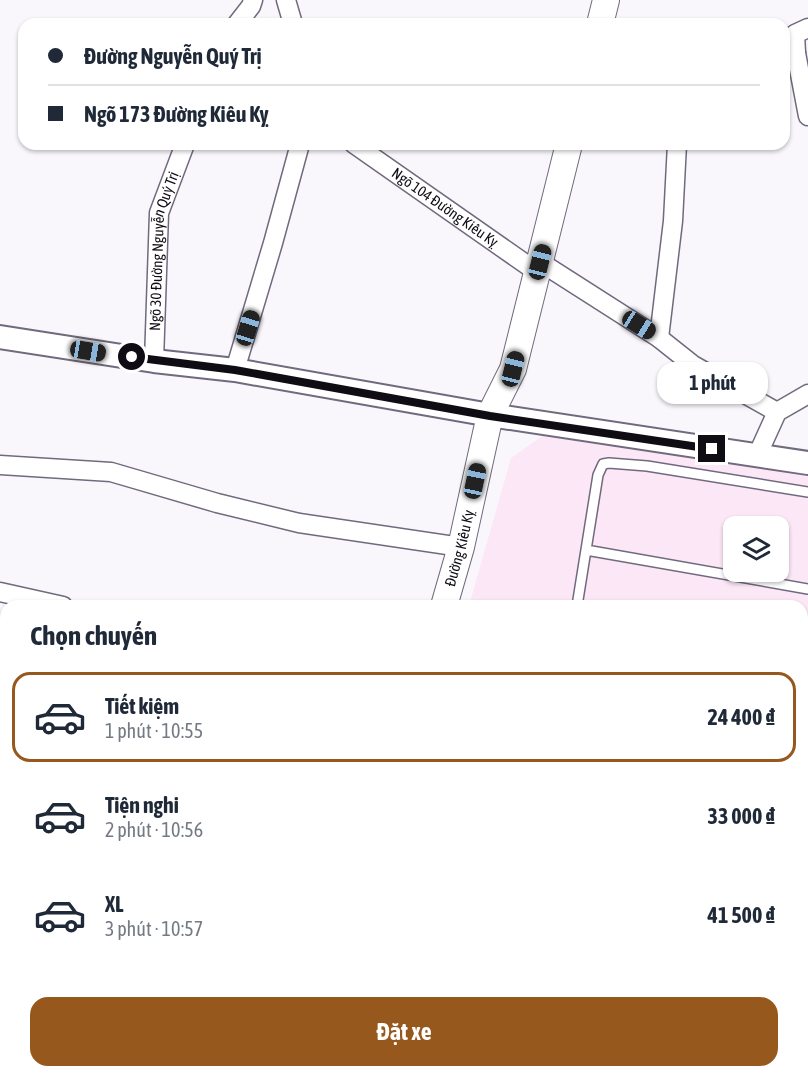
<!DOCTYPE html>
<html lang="vi">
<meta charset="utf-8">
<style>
body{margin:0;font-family:"Asap Condensed",sans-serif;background:#f6f6f7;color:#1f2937;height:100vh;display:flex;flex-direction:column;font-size:22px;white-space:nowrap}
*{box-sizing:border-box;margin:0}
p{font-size:20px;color:#747a83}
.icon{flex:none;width:33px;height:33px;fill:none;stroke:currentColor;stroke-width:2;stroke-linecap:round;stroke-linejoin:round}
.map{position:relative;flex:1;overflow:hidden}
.panel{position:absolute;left:0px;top:600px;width:808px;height:478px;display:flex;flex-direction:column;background:#fff;border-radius:18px 18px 0 0;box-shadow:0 2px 4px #0004}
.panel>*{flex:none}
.top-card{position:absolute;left:18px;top:18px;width:772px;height:132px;border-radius:18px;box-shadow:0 2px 4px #0004;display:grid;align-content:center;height:132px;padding:0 30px;background:#fff}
.tools{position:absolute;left:723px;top:516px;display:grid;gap:12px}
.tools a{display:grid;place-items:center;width:66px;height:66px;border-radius:12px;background:#fff;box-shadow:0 2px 4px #0004;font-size:30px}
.end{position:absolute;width:27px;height:27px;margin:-14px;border:8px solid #0f0c14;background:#fff;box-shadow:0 0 0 3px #fff}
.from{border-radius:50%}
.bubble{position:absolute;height:42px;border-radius:18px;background:#fff;box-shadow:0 2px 4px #0004;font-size:20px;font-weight:700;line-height:42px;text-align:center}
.car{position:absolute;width:18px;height:36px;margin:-18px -9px;border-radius:8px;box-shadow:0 0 4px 2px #0007;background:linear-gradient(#222 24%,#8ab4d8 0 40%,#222 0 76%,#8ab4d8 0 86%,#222 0)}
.top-card b{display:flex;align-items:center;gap:21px;height:57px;font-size:22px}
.top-card b+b{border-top:2px solid #e0e1e3}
.top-card i{width:15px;height:15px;background:#1f2937}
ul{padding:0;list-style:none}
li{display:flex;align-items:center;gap:18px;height:90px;margin:0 12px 9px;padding:0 18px;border:3px solid transparent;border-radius:18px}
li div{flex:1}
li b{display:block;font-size:22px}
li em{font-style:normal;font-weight:700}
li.active{border-color:#96581c}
li>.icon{width:54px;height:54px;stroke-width:1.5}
h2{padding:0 30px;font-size:27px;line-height:72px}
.cta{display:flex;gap:12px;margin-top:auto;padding:12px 30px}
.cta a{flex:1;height:69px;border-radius:18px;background:#96581c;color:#fff;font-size:24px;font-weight:700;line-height:69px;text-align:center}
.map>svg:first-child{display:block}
.built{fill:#f1ebfe}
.industrial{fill:#fce7f6;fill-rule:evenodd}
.education{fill:#fce7f7}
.building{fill:url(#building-hatch)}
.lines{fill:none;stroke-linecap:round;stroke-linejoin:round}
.service-casing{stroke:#716a7e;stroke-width:12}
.minor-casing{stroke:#716a7e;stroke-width:21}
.tertiary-casing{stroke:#716a7e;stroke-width:26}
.secondary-casing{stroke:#716a7e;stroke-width:28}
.service{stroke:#fff;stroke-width:9}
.minor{stroke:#fff;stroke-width:18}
.tertiary{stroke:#fff;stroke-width:22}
.secondary{stroke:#fff;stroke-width:26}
.route{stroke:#0f0c14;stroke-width:8}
.labels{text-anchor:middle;stroke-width:5;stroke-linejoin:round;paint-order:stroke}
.street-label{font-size:15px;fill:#0f0c14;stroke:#f9f7fc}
</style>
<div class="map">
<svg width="808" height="1078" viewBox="0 0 808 1078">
<defs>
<pattern id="building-hatch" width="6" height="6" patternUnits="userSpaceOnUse" patternTransform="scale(1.5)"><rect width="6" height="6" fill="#e7dafe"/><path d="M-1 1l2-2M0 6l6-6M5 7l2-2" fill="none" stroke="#c5bad9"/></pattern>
</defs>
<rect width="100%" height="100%" fill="#f9f7fc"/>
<path class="built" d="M110 1073H198L197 1078H109Z"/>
<path class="industrial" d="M548 432 808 474V1078H333L334 1072H802V606H469L511 458ZM734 526H778V572H734Z"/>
<path class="education" d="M0 876H6V1072L110 1073 109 1078H0Z"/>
<path class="building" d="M0 891H6V917H0Z
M51 1072H79L80 1078H52Z
M122 1072H148L147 1078H121Z"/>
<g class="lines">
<g class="service-casing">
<path id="service" d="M586 550 808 589
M577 606 598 475 603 464 609 463 647 466 808 492
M802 694 808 695
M802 797H808
M802 992 808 993
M645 1078 646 1072"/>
</g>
<g class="minor-casing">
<g id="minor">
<path d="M286 0 293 24"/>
<path d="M237 24 251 6 253 0"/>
<path d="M796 53 808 116"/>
<path d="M784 55 796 53 795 34 808 28"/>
<path id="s1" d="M354 144 537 272"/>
<path d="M540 262 659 338 693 365 777 412"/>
<path d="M659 338 673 221 677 144"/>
<path id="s2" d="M154 361 159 213 185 144"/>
<path d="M235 370 273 243 300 144"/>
<path d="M757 456 777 412 808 394"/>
<path d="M0 465 111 472 217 503 299 523 461 547"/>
<path d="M0 592 63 606"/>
<path d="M0 662 6 663"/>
<path d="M0 790 6 791"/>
</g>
</g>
<g class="tertiary-casing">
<path id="tertiary" d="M0 337 154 361 235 370 490 415 808 463"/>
</g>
<g class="secondary-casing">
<g id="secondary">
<path d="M600 24 606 0"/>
<path id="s3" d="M444 606 461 547 490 415 513 369 569 144"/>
<path d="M318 1078 320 1072"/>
</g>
</g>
<use href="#service" class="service"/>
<use href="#minor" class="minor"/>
<use href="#tertiary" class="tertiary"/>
<use href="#secondary" class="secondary"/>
</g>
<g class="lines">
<path class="route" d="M132 357 235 370 490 416 712 449"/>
</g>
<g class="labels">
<g class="street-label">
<text dy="5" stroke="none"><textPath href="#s1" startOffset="111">Ngõ 104 Đường Kiêu Kỵ</textPath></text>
<text dy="5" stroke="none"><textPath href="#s2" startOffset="111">Ngõ 30 Đường Nguyễn Quý Trị</textPath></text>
<text dy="5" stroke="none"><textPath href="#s3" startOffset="60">Đường Kiêu Kỵ</textPath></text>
</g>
</g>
</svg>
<div class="tools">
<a><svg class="icon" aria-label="layers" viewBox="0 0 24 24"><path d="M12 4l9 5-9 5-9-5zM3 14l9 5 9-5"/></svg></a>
</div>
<i class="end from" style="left:132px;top:357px"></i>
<i class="end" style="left:712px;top:449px"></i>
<div class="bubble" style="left:657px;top:362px;width:111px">1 phút</div>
<i class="car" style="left:540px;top:262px;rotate:14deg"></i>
<i class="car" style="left:639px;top:325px;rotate:122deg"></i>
<i class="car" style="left:248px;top:328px;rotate:17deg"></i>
<i class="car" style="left:88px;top:351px;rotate:99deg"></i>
<i class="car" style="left:513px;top:369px;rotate:14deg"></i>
<i class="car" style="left:475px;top:481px;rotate:12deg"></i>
<div class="top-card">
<b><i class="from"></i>Đường Nguyễn Quý Trị</b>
<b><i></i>Ngõ 173 Đường Kiêu Kỵ</b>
</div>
<section class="panel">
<h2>Chọn chuyến</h2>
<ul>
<li class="active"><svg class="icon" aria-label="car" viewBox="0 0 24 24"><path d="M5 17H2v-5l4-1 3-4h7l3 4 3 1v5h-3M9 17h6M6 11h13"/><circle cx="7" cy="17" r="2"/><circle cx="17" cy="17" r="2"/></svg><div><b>Tiết kiệm</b><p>1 phút · 10:55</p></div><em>24 400 ₫</em></li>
<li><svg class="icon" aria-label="car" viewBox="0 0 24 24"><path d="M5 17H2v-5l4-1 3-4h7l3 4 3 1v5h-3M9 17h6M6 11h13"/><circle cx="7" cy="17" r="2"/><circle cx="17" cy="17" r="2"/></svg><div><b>Tiện nghi</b><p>2 phút · 10:56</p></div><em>33 000 ₫</em></li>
<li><svg class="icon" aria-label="car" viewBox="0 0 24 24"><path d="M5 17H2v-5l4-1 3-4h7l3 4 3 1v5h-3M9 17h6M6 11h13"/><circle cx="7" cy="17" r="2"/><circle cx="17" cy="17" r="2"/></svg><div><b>XL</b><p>3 phút · 10:57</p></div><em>41 500 ₫</em></li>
</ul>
<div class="cta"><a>Đặt xe</a></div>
</section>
</div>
